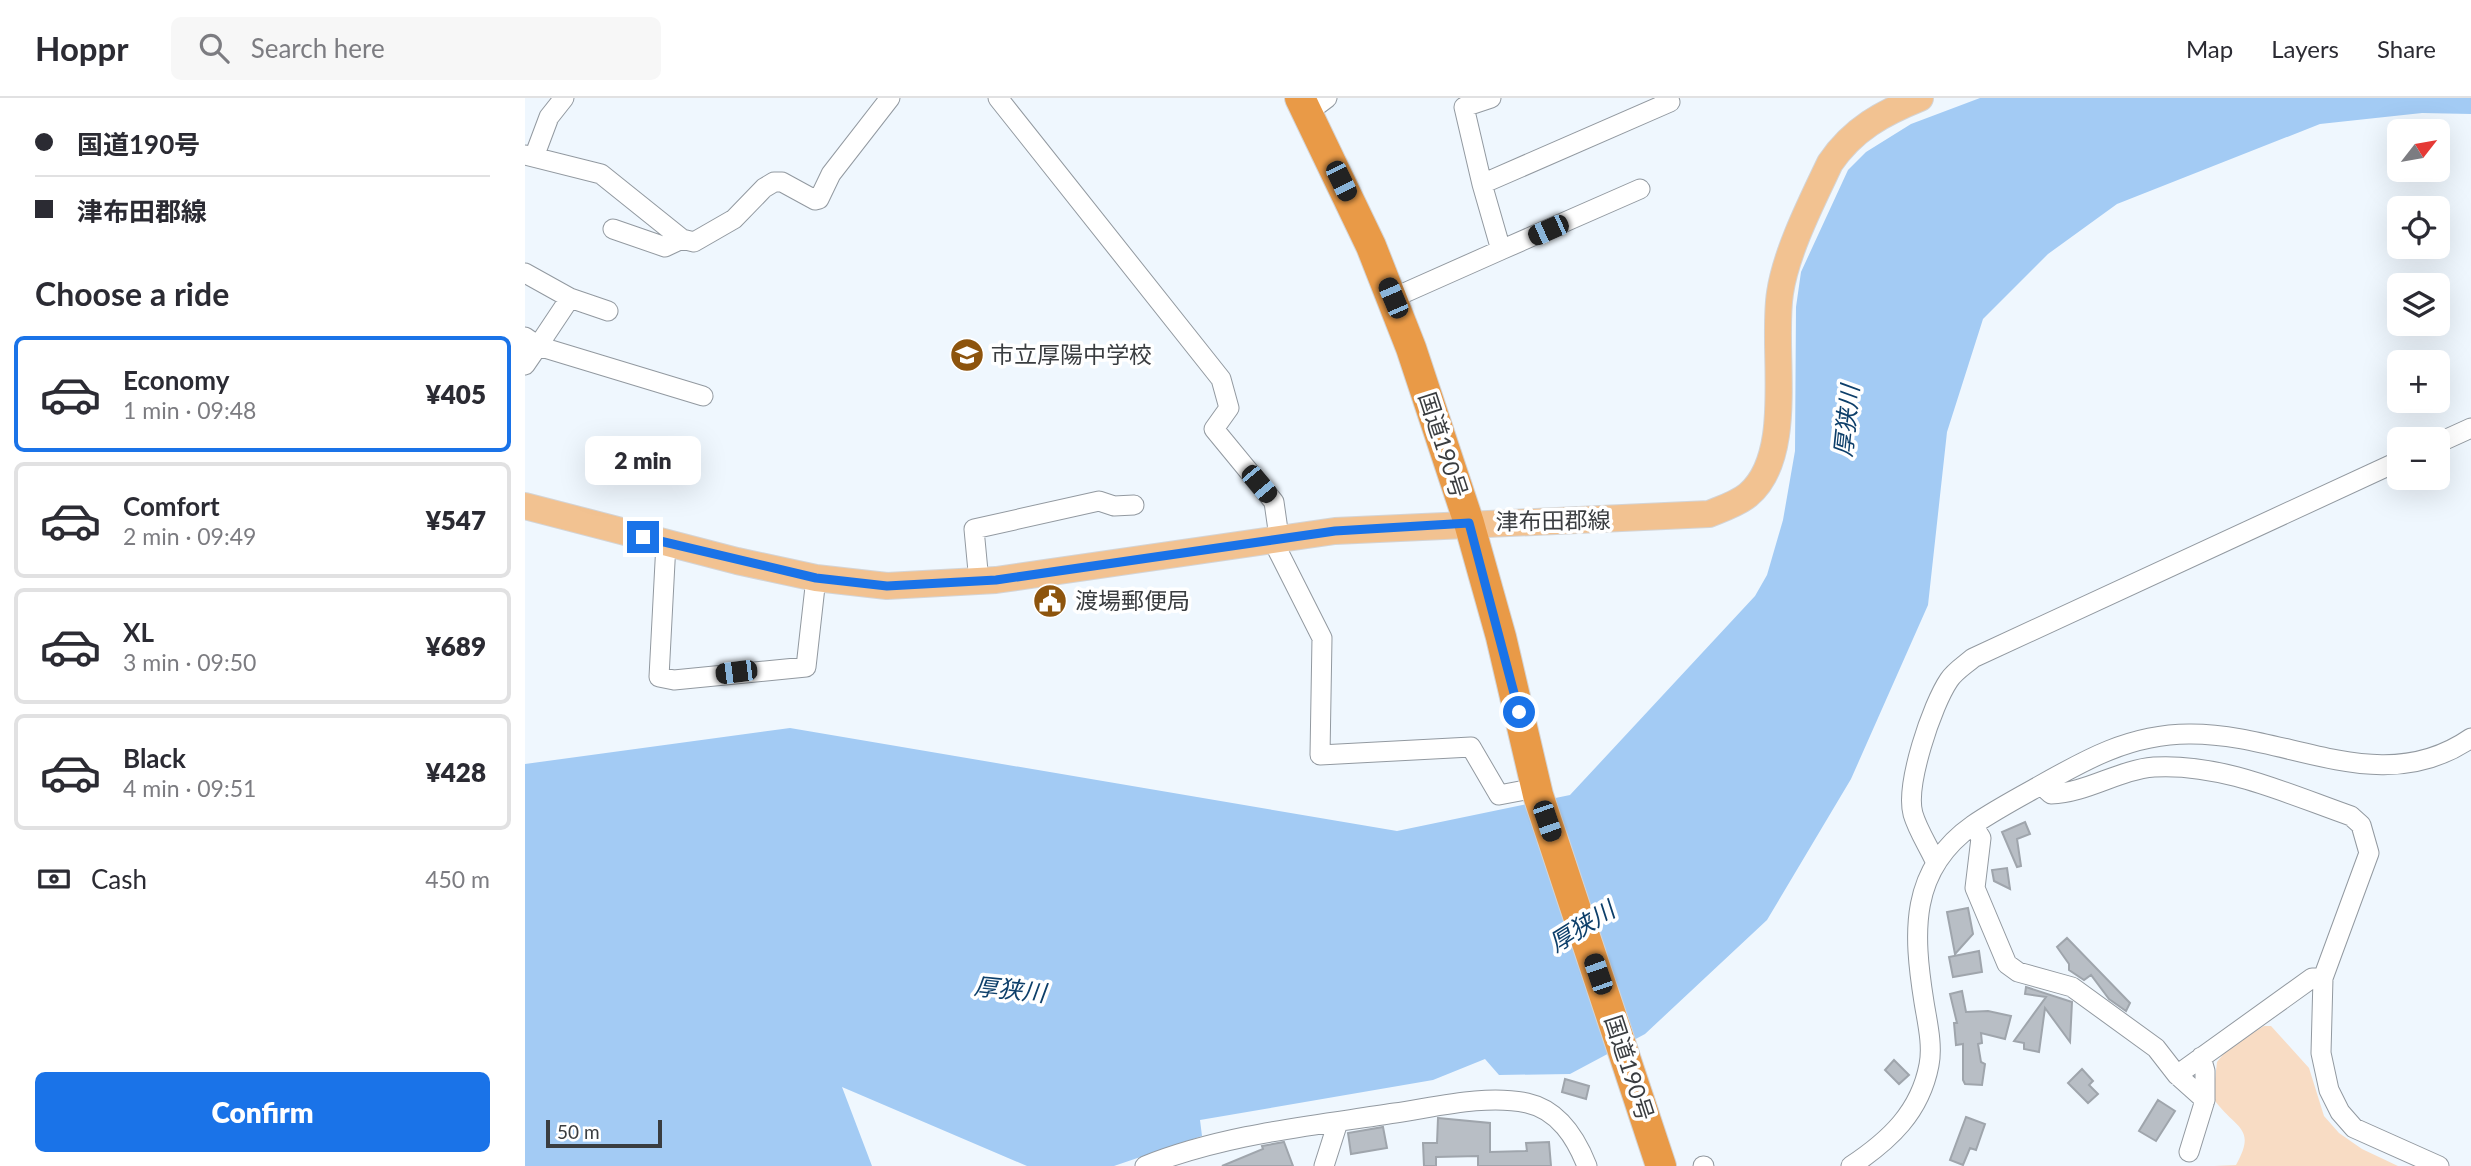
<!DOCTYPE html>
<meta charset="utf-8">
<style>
body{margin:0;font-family:Lato,"Noto Sans JP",sans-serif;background:#f7f7f7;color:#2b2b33;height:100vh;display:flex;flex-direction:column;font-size:26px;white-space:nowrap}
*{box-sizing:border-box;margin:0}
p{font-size:23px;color:#7c7c81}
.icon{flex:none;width:38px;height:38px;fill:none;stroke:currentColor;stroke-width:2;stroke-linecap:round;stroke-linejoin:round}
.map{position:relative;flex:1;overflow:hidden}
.drawer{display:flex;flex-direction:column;background:#fff;width:525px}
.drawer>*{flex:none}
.top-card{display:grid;align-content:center;height:154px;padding:0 35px;background:#fff}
.needle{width:46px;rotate:59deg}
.fabs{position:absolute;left:1862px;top:21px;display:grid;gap:14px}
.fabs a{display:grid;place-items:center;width:63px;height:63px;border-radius:10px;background:#fff;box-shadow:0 7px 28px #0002;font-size:35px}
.scale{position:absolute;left:21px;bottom:18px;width:116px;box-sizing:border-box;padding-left:7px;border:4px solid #3a3d40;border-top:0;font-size:19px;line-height:24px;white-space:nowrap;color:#3a3d40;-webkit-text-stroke:5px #fff;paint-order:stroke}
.end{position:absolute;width:32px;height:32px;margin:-16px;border:9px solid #1a73e8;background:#fff;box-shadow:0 0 0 4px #fff}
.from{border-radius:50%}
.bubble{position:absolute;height:49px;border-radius:10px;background:#fff;box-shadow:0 7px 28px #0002;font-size:23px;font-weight:800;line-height:49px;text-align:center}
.car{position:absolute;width:21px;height:42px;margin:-21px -10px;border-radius:9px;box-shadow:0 0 5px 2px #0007;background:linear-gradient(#222 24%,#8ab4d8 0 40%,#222 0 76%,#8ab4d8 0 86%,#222 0)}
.top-card b{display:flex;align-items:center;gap:24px;height:66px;font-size:26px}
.top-card b+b{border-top:2px solid #e1e1e2}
.top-card i{width:18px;height:18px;background:#2b2b33}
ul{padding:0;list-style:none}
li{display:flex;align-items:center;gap:21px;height:116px;margin:0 14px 10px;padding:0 21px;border:4px solid #e1e1e2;border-radius:10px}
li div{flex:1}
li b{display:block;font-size:26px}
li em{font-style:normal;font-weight:800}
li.on{border-color:#1a73e8}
li>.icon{width:63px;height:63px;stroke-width:1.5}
h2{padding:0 35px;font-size:32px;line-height:84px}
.pay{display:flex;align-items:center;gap:18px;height:77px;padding:0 35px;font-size:26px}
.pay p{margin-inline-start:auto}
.action{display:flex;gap:14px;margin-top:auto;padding:14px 35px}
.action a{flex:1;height:80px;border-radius:10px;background:#1a73e8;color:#fff;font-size:28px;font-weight:800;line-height:80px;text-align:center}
header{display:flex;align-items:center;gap:42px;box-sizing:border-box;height:98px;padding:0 35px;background:#fff;border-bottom:2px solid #e1e1e2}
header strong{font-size:33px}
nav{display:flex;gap:38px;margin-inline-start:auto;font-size:24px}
.search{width:490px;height:63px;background:#f7f7f7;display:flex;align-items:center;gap:18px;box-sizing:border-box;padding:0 24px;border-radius:10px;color:#7c7c81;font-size:26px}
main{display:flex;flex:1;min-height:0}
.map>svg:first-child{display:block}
.green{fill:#f8dcc4}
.water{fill:#a3cbf4}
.building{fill:#b8bec5;stroke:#9fa5ac;stroke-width:2}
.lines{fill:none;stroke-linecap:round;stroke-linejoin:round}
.minor-casing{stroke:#9299a0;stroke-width:21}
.major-casing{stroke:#d4d4d5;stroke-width:28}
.highway-casing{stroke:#d4d4d5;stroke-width:32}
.minor{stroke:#fff;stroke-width:19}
.major{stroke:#f2c291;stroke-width:26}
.highway{stroke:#e99a47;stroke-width:30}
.route{stroke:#1a73e8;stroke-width:9}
.labels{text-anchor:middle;stroke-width:7;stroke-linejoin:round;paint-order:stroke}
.poi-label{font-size:23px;fill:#3a3d40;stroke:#fff;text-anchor:start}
.street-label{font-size:23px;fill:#3a3d40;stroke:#fff}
.water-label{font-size:24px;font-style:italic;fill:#0d3f6a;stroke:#fff}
</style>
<header>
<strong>Hoppr</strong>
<div class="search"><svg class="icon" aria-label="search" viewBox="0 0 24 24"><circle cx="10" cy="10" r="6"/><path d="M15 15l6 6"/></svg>Search here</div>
<nav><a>Map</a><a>Layers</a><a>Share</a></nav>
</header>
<main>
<section class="drawer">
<div class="top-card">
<b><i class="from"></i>国道190号</b>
<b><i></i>津布田郡線</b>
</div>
<h2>Choose a ride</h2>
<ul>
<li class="on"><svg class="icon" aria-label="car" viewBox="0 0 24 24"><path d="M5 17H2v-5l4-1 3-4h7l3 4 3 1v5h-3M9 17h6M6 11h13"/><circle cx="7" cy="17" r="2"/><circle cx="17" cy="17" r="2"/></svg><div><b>Economy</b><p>1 min · 09:48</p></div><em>¥405</em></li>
<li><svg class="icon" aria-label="car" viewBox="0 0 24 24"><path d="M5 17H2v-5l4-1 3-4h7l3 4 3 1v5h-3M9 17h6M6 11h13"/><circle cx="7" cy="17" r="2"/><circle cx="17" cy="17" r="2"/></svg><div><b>Comfort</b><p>2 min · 09:49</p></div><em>¥547</em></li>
<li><svg class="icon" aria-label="car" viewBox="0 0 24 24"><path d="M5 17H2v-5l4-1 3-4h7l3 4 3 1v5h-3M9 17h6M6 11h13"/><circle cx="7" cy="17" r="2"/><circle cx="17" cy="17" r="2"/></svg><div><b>XL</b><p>3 min · 09:50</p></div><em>¥689</em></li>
<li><svg class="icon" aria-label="car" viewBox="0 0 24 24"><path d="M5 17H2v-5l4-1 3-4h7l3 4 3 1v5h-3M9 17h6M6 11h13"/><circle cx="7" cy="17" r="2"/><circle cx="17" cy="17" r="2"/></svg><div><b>Black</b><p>4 min · 09:51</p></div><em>¥428</em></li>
</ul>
<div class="pay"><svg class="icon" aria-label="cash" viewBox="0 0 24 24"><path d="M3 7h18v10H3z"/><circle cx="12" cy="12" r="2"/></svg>Cash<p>450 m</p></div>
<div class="action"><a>Confirm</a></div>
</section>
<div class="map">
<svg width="1946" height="1068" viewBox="0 0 1946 1068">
<rect width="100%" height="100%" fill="#eff7fe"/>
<path class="green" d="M1739 928H1746L1784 970 1799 1018 1814 1035 1837 1051 1873 1068H1689L1711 1067C1733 1028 1709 1031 1688 1000L1692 964 1704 949Z"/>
<path class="water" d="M1455 0H1946V16L1897 15 1795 26 1592 106 1523 156 1458 221 1422 334 1403 507 1326 681 1242 822 1120 936 1045 976 974 977 960 961 908 982 675 1022 677 1038 589 1068H502L317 989 347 1068H0V666L265 630 872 733 1045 697 1230 498 1242 477 1258 422 1270 353 1271 209 1276 174 1323 72 1341 54 1386 26Z"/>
<path class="building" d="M1500 724 1505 736 1492 741 1496 768 1492 769 1477 734Z
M1482 770 1485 791 1469 783 1467 772Z
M1443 810 1448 836 1430 856 1422 814Z
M1542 840 1605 905 1601 913 1584 901 1566 877 1559 882 1544 872V866L1532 849Z
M1454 853 1457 874 1428 879 1424 859Z
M1501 889 1547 904 1545 944 1520 910 1514 954 1499 951V945L1489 943 1521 899 1500 896Z
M1437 893 1441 914 1463 913 1486 918 1480 941 1456 935 1457 945 1453 946 1456 964 1460 966 1457 987 1440 986 1438 982V946L1431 947 1429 925H1432L1425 896Z
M1369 962 1384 977 1374 986 1360 972Z
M1557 971 1568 983 1564 987 1573 996 1563 1005 1543 985Z
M1040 981 1064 988 1061 1001 1037 994Z
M1633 1002 1650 1013 1631 1043 1614 1033Z
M1441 1019 1460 1026 1451 1052 1445 1050 1438 1067 1425 1062Z
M913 1020 965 1025V1054L1002 1053 1001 1045 1024 1044 1026 1068H953V1058L911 1059V1068H899L898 1045H912Z
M858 1029 862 1050 826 1056 823 1035Z
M759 1044 768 1068H697L738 1051 737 1048Z"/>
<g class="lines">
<g class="minor-casing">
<path id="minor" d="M473 0 696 281 704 310 689 331 749 404 754 439
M782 15 802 0
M0 57 76 76 157 141 169 144 209 121 239 90 249 84H257L290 102 294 101 306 76 365 0
M9 59 24 19 39 0
M957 86 939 9 966 0
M88 131 140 149 157 141
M976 152 1115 91
M0 175 45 200 13 248 0 239
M45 200 83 213
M868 200 976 152 957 86 1145 4
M0 267 13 248 178 298
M1913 345 1946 330
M747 441 797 540 795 657 946 649 974 697 1011 690
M141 445 134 579 149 582 281 569 291 480
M454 484 449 431 574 403 589 408 609 407
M1516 687 1526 696C1562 695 1593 672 1629 669 1697 665 1763 696 1826 718L1836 727 1844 755 1798 880 1796 955 1804 992 1815 1014 1829 1030 1914 1068
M1448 727 1456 740 1450 790 1482 866 1493 874 1547 889 1631 950 1652 977 1680 1002 1664 1054
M1411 765C1404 749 1393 733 1388 716 1380 687 1407 607 1424 582 1430 573 1440 567 1448 560L1874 363
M1676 959 1680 973V1002
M1652 977 1787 880H1798
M620 1068C700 1036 786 1028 870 1015 911 1009 961 996 1002 1005 1034 1012 1051 1040 1062 1068
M799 1068 813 1024
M1178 1068H1179
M1326 1068C1365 1042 1395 1014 1404 967 1408 947 1402 923 1399 904 1388 835 1384 772 1448 727 1467 714 1487 703 1507 692 1558 663 1604 636 1664 636 1763 635 1855 703 1946 640"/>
</g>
<g class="major-casing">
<path id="major" d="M0 408 212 463 291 480 362 488 471 482 810 433 1184 416C1196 411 1212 406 1223 397 1271 357 1246 252 1255 195 1261 154 1287 103 1305 65 1328 31 1358 15 1395 0"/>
</g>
<g class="highway-casing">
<path id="highway" d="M775 0 846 148 886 250 944 425 976 539 1013 697 1136 1068"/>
</g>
<use href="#minor" class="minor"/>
<use href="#major" class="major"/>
<use href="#highway" class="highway"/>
</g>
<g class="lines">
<path class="route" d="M118 439 291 480 362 488 471 482 810 433 944 425 994 614"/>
</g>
<defs>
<g id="school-disc" transform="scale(1.75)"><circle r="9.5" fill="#8d540d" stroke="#fff"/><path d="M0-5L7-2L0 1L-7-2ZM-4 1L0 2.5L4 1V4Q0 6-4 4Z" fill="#fff"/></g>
<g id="civic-disc" transform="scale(1.75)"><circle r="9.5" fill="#8d540d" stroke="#fff"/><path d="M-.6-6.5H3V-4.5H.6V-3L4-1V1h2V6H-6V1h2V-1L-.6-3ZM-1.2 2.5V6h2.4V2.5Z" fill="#fff"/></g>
</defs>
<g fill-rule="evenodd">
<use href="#school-disc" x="442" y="257"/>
<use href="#civic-disc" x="525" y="503"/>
</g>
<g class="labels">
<g class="poi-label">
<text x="466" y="265">市立厚陽中学校</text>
<text x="550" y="511">渡場郵便局</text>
</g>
<g class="street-label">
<text transform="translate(918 347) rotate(72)" y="8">国道190号</text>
<text transform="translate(1028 423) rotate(-1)" y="8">津布田郡線</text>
<text transform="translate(1104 970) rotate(72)" y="8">国道190号</text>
</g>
<g class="water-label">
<text transform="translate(1322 323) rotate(-84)" y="8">厚狭川</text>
<text transform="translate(1057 829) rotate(-32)" y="8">厚狭川</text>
<text transform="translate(485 892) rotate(6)" y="8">厚狭川</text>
</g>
</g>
</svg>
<div class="fabs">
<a><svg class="needle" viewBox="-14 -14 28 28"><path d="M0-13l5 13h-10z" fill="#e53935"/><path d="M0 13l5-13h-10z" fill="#7c7c81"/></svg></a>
<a><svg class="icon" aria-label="locate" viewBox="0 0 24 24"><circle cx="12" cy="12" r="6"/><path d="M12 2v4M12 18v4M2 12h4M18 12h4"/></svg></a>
<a><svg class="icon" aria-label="layers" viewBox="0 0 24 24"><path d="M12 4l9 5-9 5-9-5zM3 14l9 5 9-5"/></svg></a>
<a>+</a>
<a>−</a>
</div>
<div class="scale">50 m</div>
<i class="end from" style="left:994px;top:614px"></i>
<i class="end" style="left:118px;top:439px"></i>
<div class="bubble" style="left:60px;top:338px;width:116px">2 min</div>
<i class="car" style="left:816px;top:83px;rotate:154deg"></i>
<i class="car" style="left:1023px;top:132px;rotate:246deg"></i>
<i class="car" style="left:868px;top:200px;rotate:337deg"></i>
<i class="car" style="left:734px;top:386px;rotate:140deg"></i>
<i class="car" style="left:211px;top:574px;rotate:263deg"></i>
<i class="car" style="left:1022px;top:723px;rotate:161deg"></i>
<i class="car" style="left:1073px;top:876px;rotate:341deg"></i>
</div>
</main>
